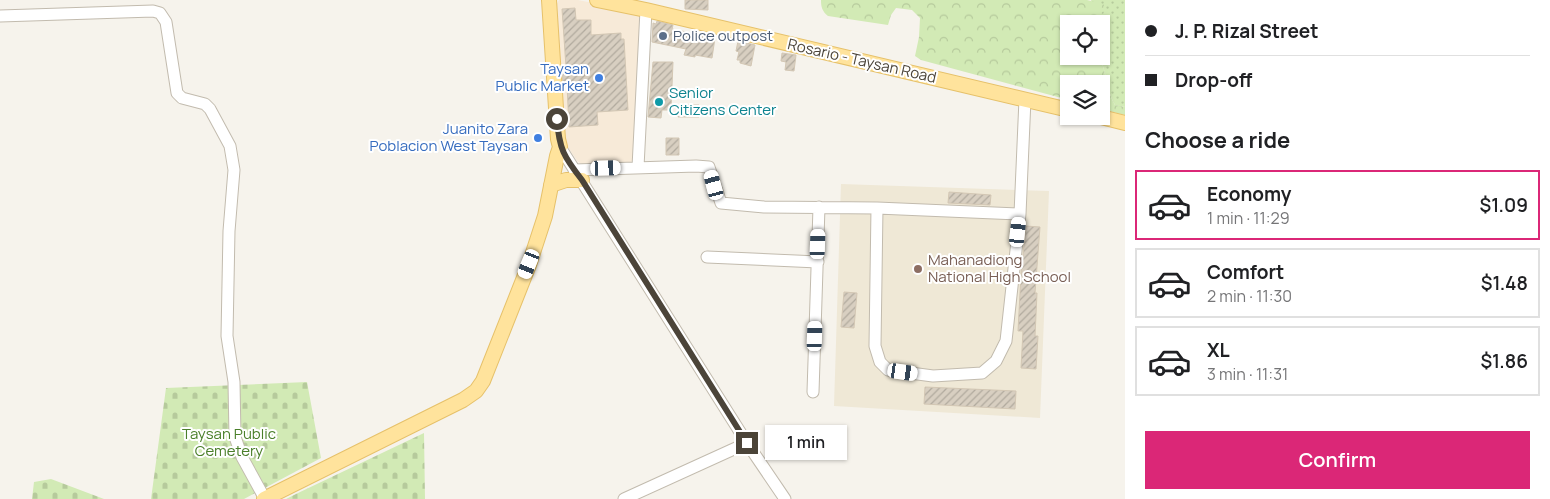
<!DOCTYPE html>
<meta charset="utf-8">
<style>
body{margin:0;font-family:Manrope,sans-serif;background:#f2f2f2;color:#202124;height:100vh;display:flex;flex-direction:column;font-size:19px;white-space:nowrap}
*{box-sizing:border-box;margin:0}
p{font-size:16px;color:#757577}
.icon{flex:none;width:28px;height:28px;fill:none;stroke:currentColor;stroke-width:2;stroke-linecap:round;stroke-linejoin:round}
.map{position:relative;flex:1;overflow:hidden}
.side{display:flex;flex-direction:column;background:#fff;width:425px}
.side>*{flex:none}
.hud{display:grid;align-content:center;height:110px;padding:0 20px;background:#fff}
.tools{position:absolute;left:1060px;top:15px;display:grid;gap:10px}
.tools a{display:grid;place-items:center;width:50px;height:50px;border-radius:0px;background:#fff;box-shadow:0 1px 4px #0004;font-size:25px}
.end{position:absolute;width:22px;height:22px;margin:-11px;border:6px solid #4b4439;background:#fff;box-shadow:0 0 0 2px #fff}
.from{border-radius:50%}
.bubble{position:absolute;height:35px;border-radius:0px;background:#fff;box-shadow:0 1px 4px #0004;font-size:16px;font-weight:600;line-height:35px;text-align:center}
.car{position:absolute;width:15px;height:30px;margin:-15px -8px;border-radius:6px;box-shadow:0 0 4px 1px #0007;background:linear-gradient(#fff 24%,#345 0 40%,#fff 0 76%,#345 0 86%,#fff 0)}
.hud b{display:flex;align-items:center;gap:18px;height:48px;font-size:19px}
.hud b+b{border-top:1px solid #e0e0e0}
.hud i{width:12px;height:12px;background:#202124}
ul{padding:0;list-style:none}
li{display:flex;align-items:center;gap:15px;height:70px;margin:0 10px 8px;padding:0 10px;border:2px solid #e0e0e0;border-radius:0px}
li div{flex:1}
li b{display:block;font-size:19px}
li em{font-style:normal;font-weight:600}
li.active{border-color:#db2777}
li>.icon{width:45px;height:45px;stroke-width:1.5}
h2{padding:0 20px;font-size:22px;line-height:60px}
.action{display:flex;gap:10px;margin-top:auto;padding:10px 20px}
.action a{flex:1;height:58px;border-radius:0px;background:#db2777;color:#fff;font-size:20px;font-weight:600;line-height:58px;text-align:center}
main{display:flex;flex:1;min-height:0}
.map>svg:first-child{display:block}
.commercial{fill:#f7ead8}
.education{fill:#efe8d6}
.grass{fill:url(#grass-dots)}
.forest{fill:url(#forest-crowns)}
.cemetery{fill:url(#cemetery-stones)}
.building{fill:url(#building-hatch);stroke:#d3c7b4}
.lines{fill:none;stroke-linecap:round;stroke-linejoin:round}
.minor-casing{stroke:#c2bbae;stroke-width:13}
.major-casing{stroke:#e6c16a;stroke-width:16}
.minor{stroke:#fff;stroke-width:11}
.major{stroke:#ffe39c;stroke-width:14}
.route{stroke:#4b4439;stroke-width:6}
.service-dot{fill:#5c6f8a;stroke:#fff;stroke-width:2}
.shop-dot{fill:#3f7fe0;stroke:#fff;stroke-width:2}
.culture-dot{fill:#0f9aa8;stroke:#fff;stroke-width:2}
.education-dot{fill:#8d6e63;stroke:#fff;stroke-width:2}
.labels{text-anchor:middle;stroke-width:4;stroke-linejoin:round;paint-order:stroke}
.service-label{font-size:15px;fill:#4e5e75;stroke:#fff;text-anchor:start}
.street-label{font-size:15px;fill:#4b4439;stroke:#fff}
.shop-label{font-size:15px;fill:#366cbe;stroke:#fff;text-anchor:end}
.culture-label{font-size:15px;fill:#0d838f;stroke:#fff;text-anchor:start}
.education-label{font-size:15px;fill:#785e54;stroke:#fff;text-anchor:start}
.park-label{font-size:15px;fill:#4a7f2a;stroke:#fff}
</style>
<main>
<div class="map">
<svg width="1125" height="499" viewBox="0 0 1125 499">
<defs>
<pattern id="grass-dots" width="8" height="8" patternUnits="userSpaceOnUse" patternTransform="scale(1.25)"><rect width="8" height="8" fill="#d2eab5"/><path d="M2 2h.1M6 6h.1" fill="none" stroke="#b6ca9c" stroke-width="1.8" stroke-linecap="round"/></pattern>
<pattern id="forest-crowns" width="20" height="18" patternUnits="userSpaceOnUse" patternTransform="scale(1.25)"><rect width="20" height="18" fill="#d2eab5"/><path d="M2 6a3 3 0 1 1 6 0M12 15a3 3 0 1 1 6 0" fill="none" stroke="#b6ca9c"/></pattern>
<pattern id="cemetery-stones" width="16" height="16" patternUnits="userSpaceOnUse" patternTransform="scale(1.25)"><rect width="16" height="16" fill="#d2eab5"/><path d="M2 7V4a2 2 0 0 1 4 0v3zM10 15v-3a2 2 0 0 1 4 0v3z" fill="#b6ca9c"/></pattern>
<pattern id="building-hatch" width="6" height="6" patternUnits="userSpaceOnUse" patternTransform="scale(1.25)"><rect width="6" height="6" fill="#d8cfc1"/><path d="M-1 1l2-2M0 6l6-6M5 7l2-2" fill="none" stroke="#b1aa9e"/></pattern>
</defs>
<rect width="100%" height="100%" fill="#f6f3ec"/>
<path class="commercial" d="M559 0H578L634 11 640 16 634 159 630 163 584 165 578 162 565 143 555 7Z"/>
<path class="education" d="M841 184 1049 191 1040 418 834 406Z"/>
<path class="grass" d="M1087 0H1125V107L1115 105C1106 90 1107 72 1099 56H1101V24H1069L1097 18 1091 0Z"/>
<path class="forest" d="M821 0H1087L1103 4 1106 8 1097 18 1065 25 1063 31 1069 37V56H1099C1107 72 1106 90 1115 105L1125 107V115L1101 109V84H1069V100L921 60 915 56 919 37 920 18 912 10 896 8 891 15 888 25 828 16C822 11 821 7 821 0Z"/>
<path class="cemetery" d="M307 382 321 458 244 499H151L166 388Z
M424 433 425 499H286L298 493Z
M51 479 104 499H32L34 482Z"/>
<path class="building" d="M685 0H708V10L685 9Z
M575 8 576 20H591V35L621 33V39H624L628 110 597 112 598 125 569 127 567 85H563L562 67H566L562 9Z
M657 21 673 25 672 29 677 30 715 38 712 58 695 55V57L684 55 686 49 652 42 653 23 656 24Z
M738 41 755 45 751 66 740 63V60H737L739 52 736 51Z
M782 53 796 55 794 71 785 70 786 62 781 61Z
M653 62H673L671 110H662L661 118 648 117Z
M677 105H699V117H678Z
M666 138H679V155H666Z
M949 192 991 195 990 205 948 203Z
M1026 226 1040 227 1035 293H1037L1035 336H1038L1036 369 1021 368 1023 331H1018L1021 274Z
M844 292 857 293 854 328 841 327Z
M925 387 1016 391 1015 409 924 404Z"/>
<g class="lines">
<g class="minor-casing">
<path id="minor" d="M0 16 153 11 160 13 166 22 177 93 182 98 205 104 210 109 230 146 234 170 229 231 227 336 234 382 235 437 242 457 265 499
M560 147 747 443 785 499
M638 167 646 10
M574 170 696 166 709 167 721 203 764 207 877 208 1020 214 1025 99
M877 208 875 346 880 362 888 370 933 376 982 373 996 361 1006 341 1020 214
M707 257 818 262
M813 392 819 207
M624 499 747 443"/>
</g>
<g class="major-casing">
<path id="major" d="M597 0 646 10 1069 110
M1097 116 1125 123
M551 185 566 180H582
M264 499 463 400 476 391 483 381 529 265 545 216 557 156 560 147 558 139 549 0"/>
</g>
<use href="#minor" class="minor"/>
<use href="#major" class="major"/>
</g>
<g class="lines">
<path class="route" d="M557 119C559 149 564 157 582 180L747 443"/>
</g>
<circle class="service-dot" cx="663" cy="36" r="5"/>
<g class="shop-dot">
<circle cx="599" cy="78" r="5"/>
<circle cx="538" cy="138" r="5"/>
</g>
<circle class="culture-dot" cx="659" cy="102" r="5"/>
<circle class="education-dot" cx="918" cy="269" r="5"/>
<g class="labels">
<g class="service-label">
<text x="673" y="41">Police outpost</text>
</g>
<g class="street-label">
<text transform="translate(862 61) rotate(13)" y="5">Rosario - Taysan Road</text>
</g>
<g class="shop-label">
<text x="589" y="74">Taysan<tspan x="589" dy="17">Public Market</tspan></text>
<text x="528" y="134">Juanito Zara<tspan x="528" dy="17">Poblacion West Taysan</tspan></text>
</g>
<g class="culture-label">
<text x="669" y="98">Senior<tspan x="669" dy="17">Citizens Center</tspan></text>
</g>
<g class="education-label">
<text x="928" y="265">Mahanadiong<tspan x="928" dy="17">National High School</tspan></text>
</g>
<g class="park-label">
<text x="229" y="439">Taysan Public<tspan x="229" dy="17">Cemetery</tspan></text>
</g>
</g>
</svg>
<div class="tools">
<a><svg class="icon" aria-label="locate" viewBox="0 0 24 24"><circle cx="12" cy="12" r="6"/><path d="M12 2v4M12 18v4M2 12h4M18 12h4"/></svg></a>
<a><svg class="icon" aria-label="layers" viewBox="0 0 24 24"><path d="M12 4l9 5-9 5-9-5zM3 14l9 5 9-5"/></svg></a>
</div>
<i class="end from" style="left:557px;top:119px"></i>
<i class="end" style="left:747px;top:443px"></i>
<div class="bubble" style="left:765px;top:425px;width:82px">1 min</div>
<i class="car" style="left:606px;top:168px;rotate:88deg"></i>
<i class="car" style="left:714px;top:185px;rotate:345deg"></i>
<i class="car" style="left:1018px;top:232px;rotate:6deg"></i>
<i class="car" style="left:818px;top:244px;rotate:2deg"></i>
<i class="car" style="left:529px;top:264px;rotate:202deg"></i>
<i class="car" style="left:815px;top:336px;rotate:2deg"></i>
<i class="car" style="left:903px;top:372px;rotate:98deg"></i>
</div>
<section class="side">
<div class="hud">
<b><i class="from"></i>J. P. Rizal Street</b>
<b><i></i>Drop-off</b>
</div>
<h2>Choose a ride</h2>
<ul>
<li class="active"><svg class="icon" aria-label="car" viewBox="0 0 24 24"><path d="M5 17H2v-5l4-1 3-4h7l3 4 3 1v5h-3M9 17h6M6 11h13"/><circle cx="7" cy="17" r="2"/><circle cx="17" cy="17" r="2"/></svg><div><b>Economy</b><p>1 min · 11:29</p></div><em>$1.09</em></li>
<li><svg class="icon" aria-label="car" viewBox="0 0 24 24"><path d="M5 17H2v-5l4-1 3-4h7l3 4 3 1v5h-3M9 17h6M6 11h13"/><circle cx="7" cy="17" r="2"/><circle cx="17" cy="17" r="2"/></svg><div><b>Comfort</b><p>2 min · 11:30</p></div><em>$1.48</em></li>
<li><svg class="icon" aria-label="car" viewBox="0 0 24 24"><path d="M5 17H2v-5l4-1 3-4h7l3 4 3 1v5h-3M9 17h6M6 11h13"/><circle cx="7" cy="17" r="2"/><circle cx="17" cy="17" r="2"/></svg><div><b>XL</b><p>3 min · 11:31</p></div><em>$1.86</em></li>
</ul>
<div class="action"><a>Confirm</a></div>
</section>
</main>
